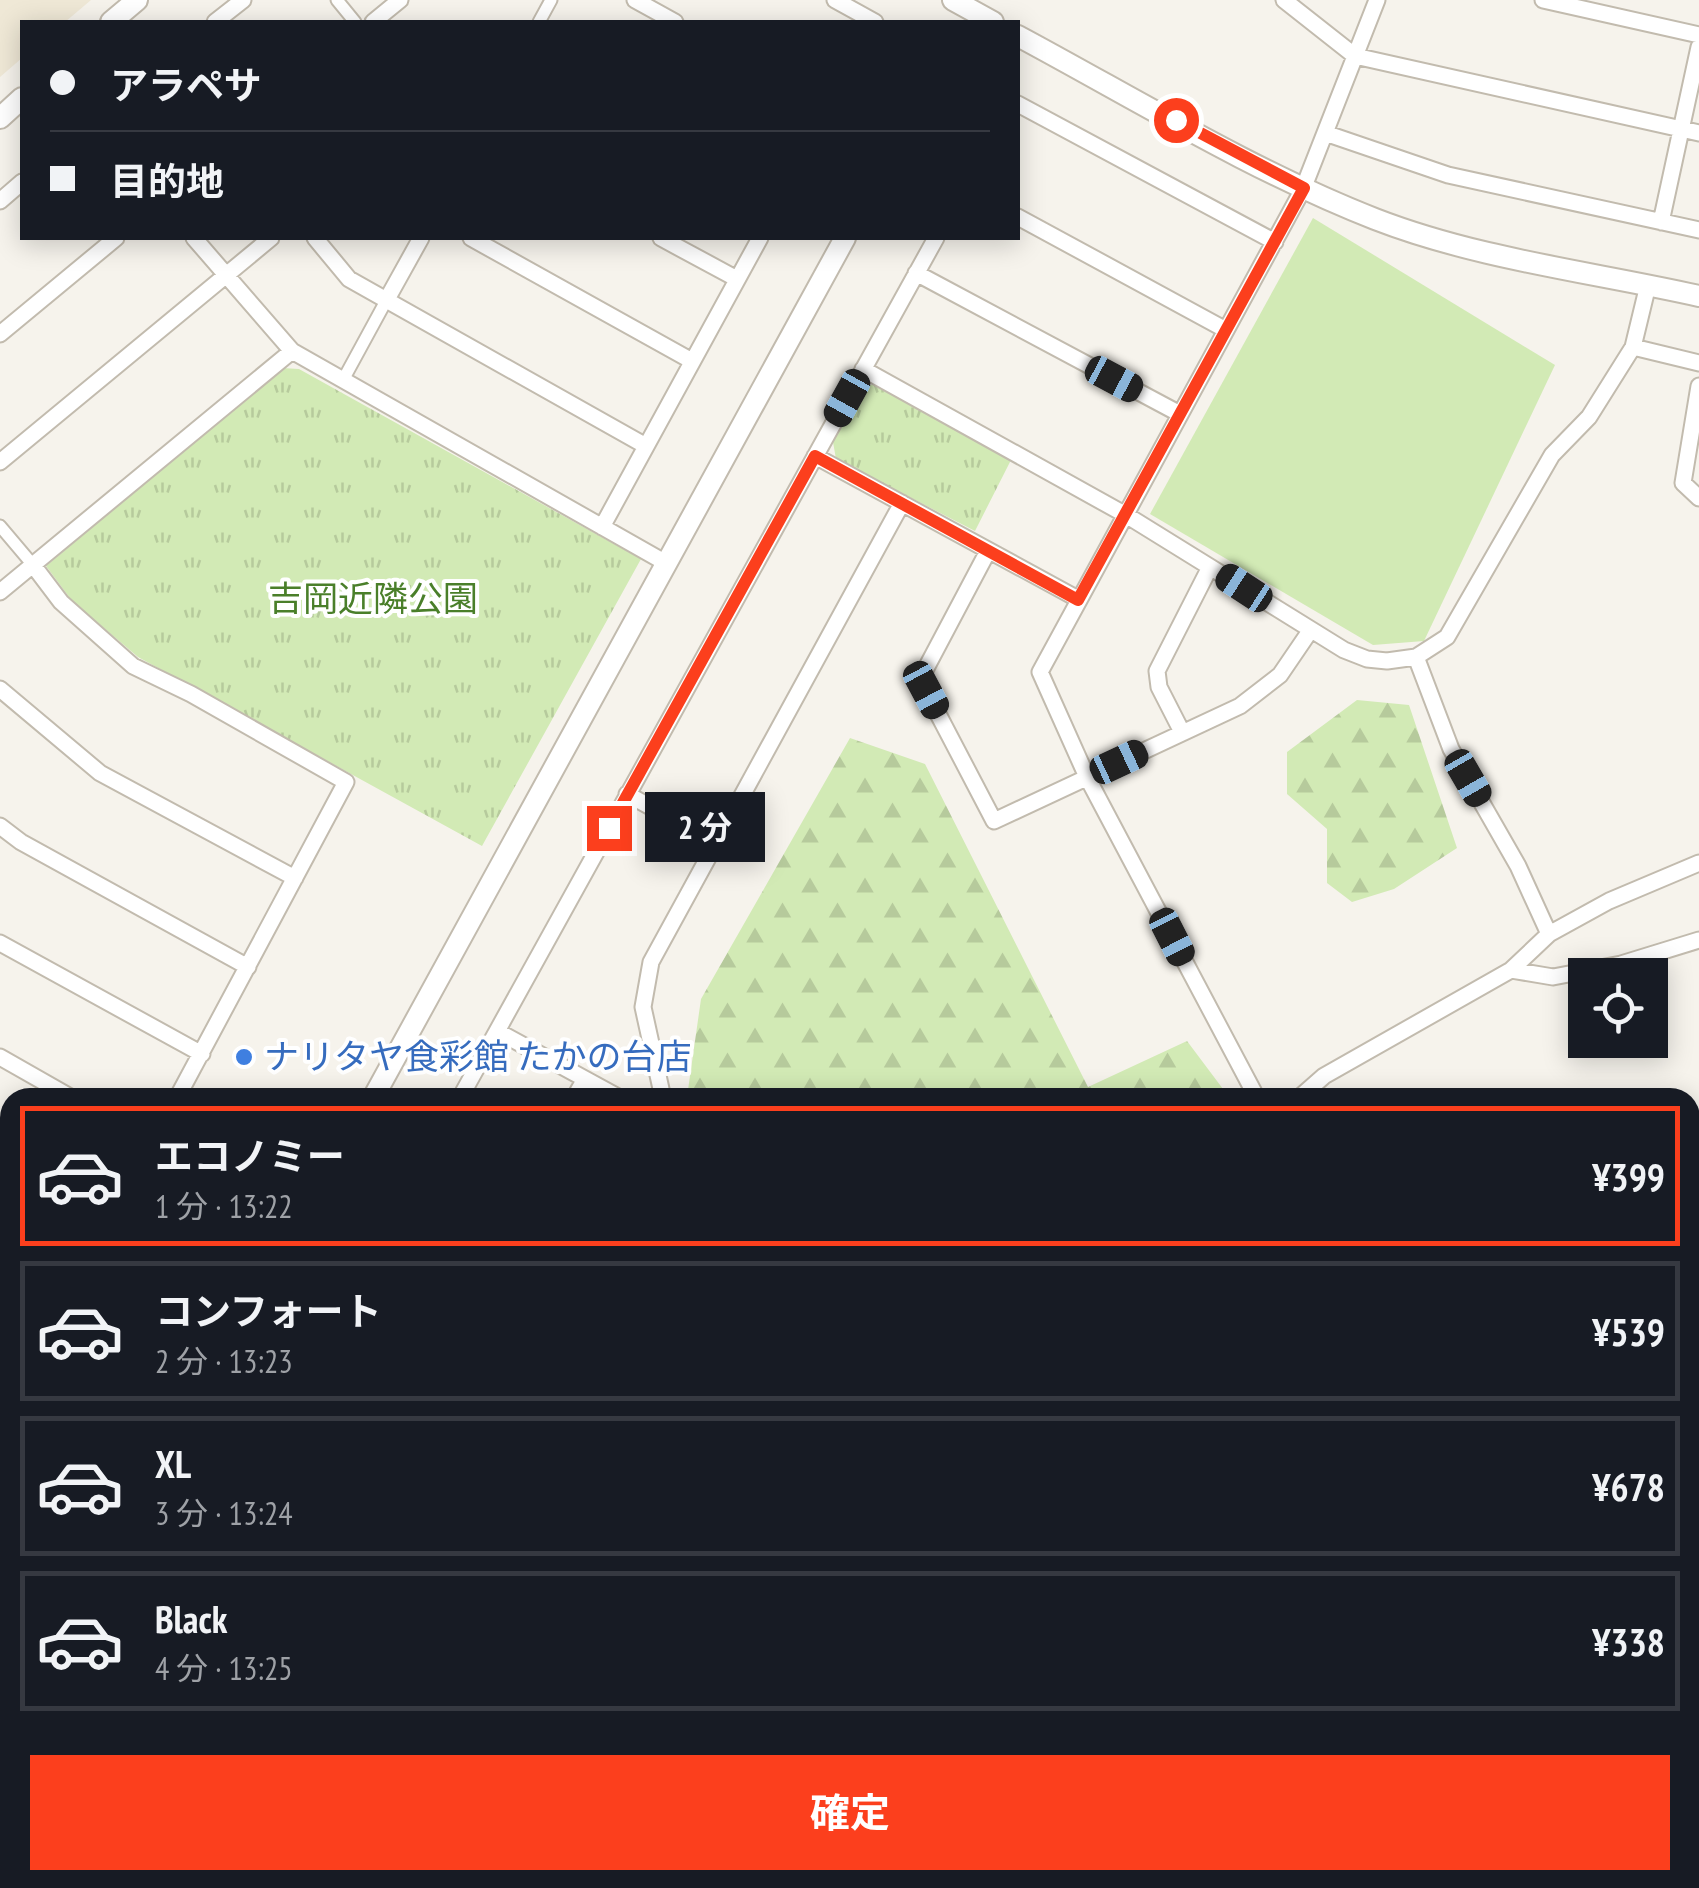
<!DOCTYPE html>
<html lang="ja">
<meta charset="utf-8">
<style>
body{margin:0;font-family:"PT Sans Narrow","Noto Sans JP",sans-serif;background:#242831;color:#f1f3f6;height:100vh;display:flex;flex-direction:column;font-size:38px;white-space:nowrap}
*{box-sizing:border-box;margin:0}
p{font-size:32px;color:#9ea1a6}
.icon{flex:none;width:55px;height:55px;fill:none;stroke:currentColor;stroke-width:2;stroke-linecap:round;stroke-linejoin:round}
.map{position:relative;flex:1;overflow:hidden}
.drawer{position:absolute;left:0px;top:1088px;width:1700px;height:802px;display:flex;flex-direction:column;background:#171b24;border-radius:30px 30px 0 0;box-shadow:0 5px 25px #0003}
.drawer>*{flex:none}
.top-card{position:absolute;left:20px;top:20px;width:1000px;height:220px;border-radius:0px;box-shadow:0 5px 25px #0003;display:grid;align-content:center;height:220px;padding:0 30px;background:#171b24}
.tools{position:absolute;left:1568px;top:958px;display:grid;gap:20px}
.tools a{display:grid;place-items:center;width:100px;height:100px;border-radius:0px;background:#171b24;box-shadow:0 5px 25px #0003;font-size:50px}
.end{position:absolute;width:45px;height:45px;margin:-22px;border:12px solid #fc3f1d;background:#fff;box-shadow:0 0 0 5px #fff}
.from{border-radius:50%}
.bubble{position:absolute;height:70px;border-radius:0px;background:#171b24;box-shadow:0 5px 25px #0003;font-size:32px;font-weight:700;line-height:70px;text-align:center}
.car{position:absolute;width:30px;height:60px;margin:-30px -15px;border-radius:12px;box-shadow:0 0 8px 2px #0007;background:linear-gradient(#222 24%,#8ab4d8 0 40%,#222 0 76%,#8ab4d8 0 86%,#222 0)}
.top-card b{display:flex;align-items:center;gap:35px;height:95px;font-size:38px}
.top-card b+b{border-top:2px solid #363941}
.top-card i{width:25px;height:25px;background:#f1f3f6}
ul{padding:18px 0 0;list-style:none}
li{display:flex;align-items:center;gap:30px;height:140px;margin:0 20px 15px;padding:0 10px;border:5px solid #363941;border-radius:0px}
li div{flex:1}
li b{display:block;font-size:38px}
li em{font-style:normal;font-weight:700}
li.on{border-color:#fc3f1d}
li>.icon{width:90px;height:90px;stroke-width:1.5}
.action{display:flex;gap:20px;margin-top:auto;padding:20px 30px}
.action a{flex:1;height:115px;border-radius:0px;background:#fc3f1d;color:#fff;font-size:40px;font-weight:700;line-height:115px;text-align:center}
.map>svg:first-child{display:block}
.education{fill:#efe8d6}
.grass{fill:url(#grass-tufts)}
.forest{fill:url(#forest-firs)}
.pitch{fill:#d2eab5}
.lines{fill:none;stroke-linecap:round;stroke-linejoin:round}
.pedestrian-casing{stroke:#c2bbae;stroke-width:15}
.minor-casing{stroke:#c2bbae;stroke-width:19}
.tertiary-casing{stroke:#c2bbae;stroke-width:24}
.pedestrian{stroke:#fff;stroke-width:11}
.minor{stroke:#fff;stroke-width:15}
.tertiary{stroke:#fff;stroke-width:20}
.route{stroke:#fc3f1d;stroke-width:12}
.shop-dot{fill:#3f7fe0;stroke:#fff;stroke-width:4}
.labels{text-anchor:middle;stroke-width:8;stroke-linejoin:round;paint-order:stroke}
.park-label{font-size:35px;fill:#4a7f2a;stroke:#fff}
.shop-label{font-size:35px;fill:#366cbe;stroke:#fff;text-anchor:start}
</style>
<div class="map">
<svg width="1699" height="1888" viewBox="0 0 1699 1888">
<defs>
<pattern id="grass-tufts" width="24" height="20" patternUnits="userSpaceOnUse" patternTransform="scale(2.5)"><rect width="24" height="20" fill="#d2eab5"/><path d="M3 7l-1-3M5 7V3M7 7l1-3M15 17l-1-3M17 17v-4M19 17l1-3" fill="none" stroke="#b6ca9c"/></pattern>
<pattern id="forest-firs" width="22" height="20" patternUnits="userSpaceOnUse" patternTransform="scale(2.5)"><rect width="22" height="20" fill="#d2eab5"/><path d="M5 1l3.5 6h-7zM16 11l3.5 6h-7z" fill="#b6ca9c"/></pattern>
</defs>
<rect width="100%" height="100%" fill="#f6f3ec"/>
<path class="education" d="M0 0H91L65 22H22V58L0 77Z"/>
<path class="grass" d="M282 368 299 369 641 559 482 846 138 657 72 601 46 566Z
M873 384 1011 460 975 531 836 459 833 442 863 388Z"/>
<path class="forest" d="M1357 700 1409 705 1457 848 1394 889 1352 902 1327 883V829L1287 794V752Z
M850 738 925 764 1088 1087 1187 1041 1229 1097H687L701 999Z
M1690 1362 1694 1364 1699 1382V1888H1558L1546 1880H1690Z
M834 1880H1122L1112 1888H831Z"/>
<path class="pitch" d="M1313 218 1555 365 1424 641 1373 645 1150 514Z"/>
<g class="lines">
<g class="pedestrian-casing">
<path id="pedestrian" d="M337 0 355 22
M539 22 551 0
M343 380 386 301
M0 526 33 565"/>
</g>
<g class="minor-casing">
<path id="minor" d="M635 0 675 22
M835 0 875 22
M1284 0 1355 56 1699 133
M1543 0 1699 35
M215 22 243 0
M373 22 400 0
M1018 104 1275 242
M1325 133 1448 175 1699 230
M0 201 22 182
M1018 217 1226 330
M1661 222 1699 47
M194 238 292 351 666 563
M315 238 349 279 646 446
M471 238 692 361
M661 238 737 279
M916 273 1180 414
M386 301 421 238
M0 334 116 238
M1633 347 1699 363
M863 369 1126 515 1344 650 1367 659 1387 661 1416 657 1447 637 1552 455 1589 417 1633 347 1648 285
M1699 386 1683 483 1699 498
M815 456 1078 599
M0 462 271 238
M602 527 760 238
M988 551 924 672 926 691 994 821 1240 706 1280 675 1310 631
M33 565 61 602 133 666 191 694 346 782 177 1098
M0 592 292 351
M1416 657 1451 749 1518 866 1549 934
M0 689 100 773 295 878
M1182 732 1159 687 1157 671 1210 567
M627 794 714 842
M0 826 21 842 248 967
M0 943 202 1054
M1511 970 1553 977 1621 964 1699 940
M497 1031 620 1098
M0 1057 72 1098
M460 1098 936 238
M574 1098 585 1079
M663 1098 643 1007 651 962 902 503
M1257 1098 1087 777 1040 672 1303 189 1377 0
M1299 1098 1324 1076 1511 970 1549 934 1609 901 1699 863
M0 1171 10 1176
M0 1291 10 1297
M0 1412 10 1394
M0 1616 10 1598
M198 1887V1888
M244 1888 249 1880
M575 1888 582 1880"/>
</g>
<g class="tertiary-casing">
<path id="tertiary" d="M953 0 993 22
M111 22 137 0
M1018 36C1132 97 1254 172 1375 219 1478 259 1592 272 1699 296
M0 118 22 98
M373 1098 845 238
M31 1880 32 1888"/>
</g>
<use href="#pedestrian" class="pedestrian"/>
<use href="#minor" class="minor"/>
<use href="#tertiary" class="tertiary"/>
</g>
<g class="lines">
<path class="route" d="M609 828 815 456 1078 600 1304 188 1176 120"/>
</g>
<circle class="shop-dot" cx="244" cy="1057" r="10"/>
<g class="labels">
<g class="park-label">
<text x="373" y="611">吉岡近隣公園</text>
</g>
<g class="shop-label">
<text x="264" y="1069">ナリタヤ食彩館 たかの台店</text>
</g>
</g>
</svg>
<div class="tools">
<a><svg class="icon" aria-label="locate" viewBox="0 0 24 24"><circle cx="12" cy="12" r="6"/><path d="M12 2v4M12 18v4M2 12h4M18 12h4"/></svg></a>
</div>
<i class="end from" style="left:1176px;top:120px"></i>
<i class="end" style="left:609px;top:828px"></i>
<div class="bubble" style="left:645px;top:792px;width:120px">2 分</div>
<i class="car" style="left:1114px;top:379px;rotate:118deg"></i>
<i class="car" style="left:847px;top:398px;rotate:209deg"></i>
<i class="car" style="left:1244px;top:588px;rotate:303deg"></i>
<i class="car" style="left:926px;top:690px;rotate:152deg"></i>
<i class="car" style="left:1119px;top:762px;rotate:65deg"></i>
<i class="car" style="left:1468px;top:778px;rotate:150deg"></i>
<i class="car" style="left:1172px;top:937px;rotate:153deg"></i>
<div class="top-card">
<b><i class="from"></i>アラペサ</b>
<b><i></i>目的地</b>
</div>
<section class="drawer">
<ul>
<li class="on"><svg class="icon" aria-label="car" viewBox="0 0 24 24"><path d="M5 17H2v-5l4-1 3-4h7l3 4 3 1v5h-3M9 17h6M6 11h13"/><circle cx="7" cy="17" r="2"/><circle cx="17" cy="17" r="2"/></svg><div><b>エコノミー</b><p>1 分 · 13:22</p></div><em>¥399</em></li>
<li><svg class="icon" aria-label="car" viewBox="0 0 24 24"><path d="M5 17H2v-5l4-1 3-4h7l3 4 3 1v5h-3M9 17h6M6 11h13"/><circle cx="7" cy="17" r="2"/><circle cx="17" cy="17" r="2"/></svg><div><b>コンフォート</b><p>2 分 · 13:23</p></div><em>¥539</em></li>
<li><svg class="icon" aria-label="car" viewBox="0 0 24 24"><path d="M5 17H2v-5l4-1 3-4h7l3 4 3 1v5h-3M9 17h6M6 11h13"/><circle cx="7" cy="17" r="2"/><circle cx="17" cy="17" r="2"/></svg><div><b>XL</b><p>3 分 · 13:24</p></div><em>¥678</em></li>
<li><svg class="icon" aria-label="car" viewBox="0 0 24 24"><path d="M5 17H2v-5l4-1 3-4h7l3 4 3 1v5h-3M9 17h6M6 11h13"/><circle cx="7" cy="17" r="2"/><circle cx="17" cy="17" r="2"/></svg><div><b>Black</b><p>4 分 · 13:25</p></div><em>¥338</em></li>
</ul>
<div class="action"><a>確定</a></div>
</section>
</div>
